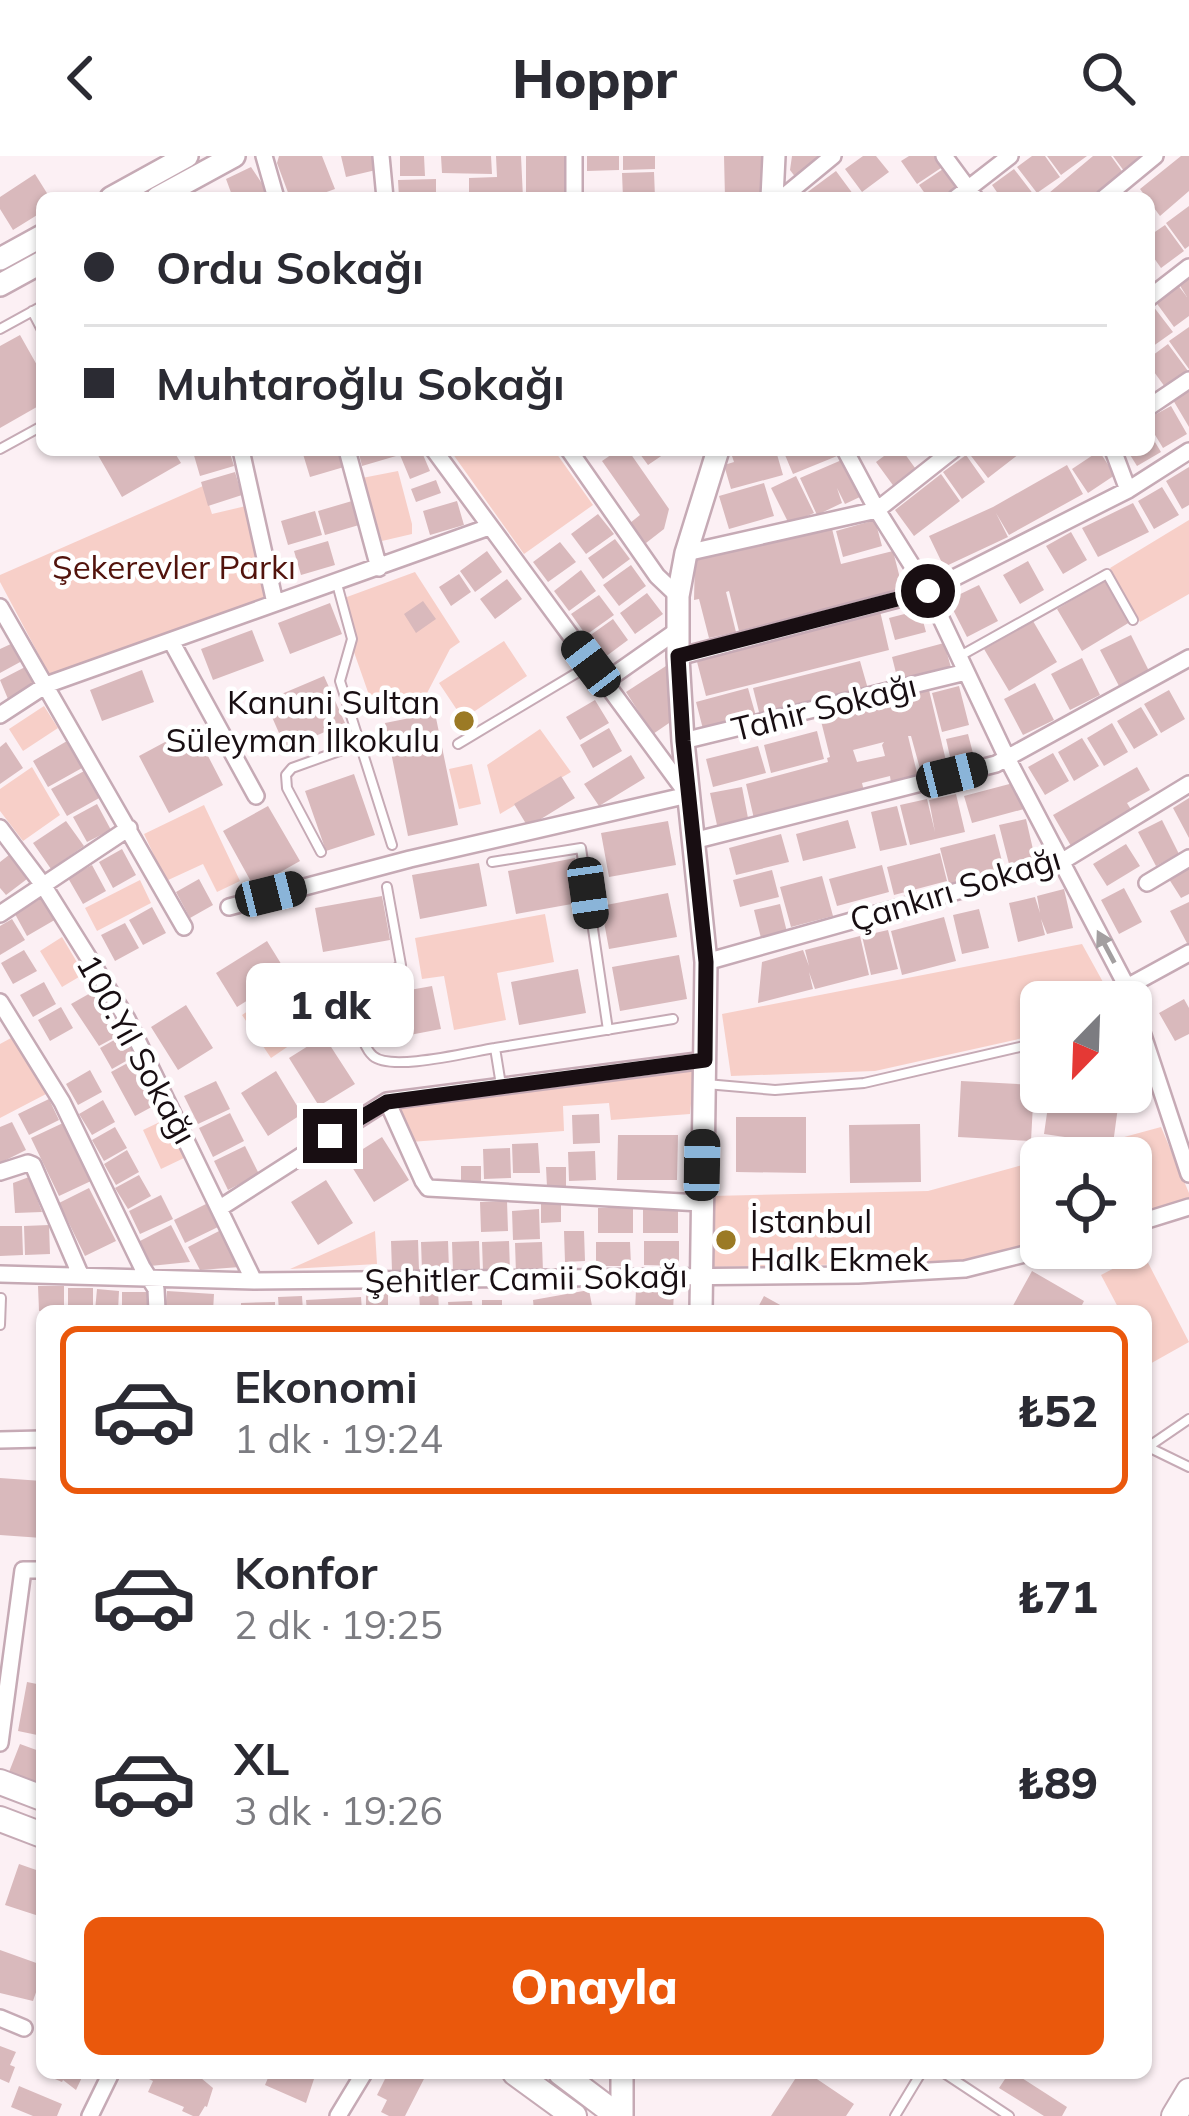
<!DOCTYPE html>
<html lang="tr">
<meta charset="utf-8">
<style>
body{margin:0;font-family:Mulish,sans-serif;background:#f2f2f3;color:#2b2b33;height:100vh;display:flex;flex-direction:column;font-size:45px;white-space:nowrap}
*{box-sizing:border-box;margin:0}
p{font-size:39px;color:#7c7c81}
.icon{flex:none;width:66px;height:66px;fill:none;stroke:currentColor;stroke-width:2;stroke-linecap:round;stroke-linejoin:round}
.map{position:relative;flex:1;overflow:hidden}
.side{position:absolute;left:36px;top:1149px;width:1116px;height:774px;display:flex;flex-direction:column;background:#fff;border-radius:18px;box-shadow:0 3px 9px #0004}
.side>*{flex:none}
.hud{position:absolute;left:36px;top:36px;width:1119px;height:264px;border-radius:18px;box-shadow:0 3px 9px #0004;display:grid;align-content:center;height:264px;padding:0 48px;background:#fff}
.needle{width:78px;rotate:203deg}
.tools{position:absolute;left:1020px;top:825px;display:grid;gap:24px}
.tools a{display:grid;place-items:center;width:132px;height:132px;border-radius:18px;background:#fff;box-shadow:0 3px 9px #0004;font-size:60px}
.end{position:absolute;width:54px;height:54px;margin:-27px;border:15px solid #180e12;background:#fff;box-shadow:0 0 0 6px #fff}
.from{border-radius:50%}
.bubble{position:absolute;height:84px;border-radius:18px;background:#fff;box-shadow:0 3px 9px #0004;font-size:39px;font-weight:800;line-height:84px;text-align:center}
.car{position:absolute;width:36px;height:72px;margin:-36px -18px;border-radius:15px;box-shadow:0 0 9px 3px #0007;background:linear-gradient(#222 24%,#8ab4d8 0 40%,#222 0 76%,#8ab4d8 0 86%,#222 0)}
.hud b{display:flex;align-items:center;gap:42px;height:114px;font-size:45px}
.hud b+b{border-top:3px solid #e1e1e2}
.hud i{width:30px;height:30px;background:#2b2b33}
ul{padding:21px 0 0;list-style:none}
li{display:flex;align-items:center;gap:36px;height:168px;margin:0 24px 18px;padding:0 24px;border:6px solid transparent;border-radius:18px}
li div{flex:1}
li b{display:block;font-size:45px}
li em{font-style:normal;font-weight:800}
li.selected{border-color:#ea580c}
li>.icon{width:108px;height:108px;stroke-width:1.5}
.button{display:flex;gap:24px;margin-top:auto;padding:24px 48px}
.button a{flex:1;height:138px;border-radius:18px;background:#ea580c;color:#fff;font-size:48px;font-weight:800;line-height:138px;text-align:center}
header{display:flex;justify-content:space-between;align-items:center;height:156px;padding:0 48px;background:#fff;font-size:54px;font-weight:800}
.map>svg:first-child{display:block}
.green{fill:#f7cfc8}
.building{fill:#d9b9bc;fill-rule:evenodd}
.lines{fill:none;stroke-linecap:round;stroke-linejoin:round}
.lane-casing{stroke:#c6aab5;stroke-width:12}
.street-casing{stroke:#c6aab5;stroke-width:20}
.secondary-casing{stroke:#c6aab5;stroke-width:26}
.primary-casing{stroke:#c6aab5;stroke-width:28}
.lane{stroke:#fff;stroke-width:8}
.street{stroke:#fff;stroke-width:15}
.secondary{stroke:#fff;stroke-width:21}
.primary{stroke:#fff;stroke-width:24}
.oneway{fill:#a39fa0}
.route{stroke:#180e12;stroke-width:15}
.poi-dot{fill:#9b7a25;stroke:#fff;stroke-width:4.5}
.labels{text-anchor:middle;stroke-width:9;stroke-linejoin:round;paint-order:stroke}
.park-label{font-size:33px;fill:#52130c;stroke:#fff}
.poi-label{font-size:33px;fill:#180e12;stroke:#fff;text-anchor:end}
.street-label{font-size:33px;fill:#180e12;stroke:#fff}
</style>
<header><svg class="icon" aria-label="back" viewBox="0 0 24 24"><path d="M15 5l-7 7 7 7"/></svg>Hoppr<svg class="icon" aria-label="search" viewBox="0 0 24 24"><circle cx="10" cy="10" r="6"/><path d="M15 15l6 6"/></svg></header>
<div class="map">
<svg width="1189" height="1960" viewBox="0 0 1189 1960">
<rect width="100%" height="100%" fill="#fcf0f4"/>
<path class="green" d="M450 294H507L510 298 516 294H554L593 349 524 398Z
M398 315 412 368V378L382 385 362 322Z
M203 330 212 358 246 350 268 443 50 520 0 426V419Z
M1189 364V438L1140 466 1110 412Z
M415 416 460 486 450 493 425 541 375 556 336 445Z
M504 485 527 520 463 563 439 527Z
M44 550 58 572 23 595 9 573Z
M540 573 571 616 500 658 487 609Z
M472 608 481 648 459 653 449 613Z
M32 611 60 659 23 685 0 655V633Z
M204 649 240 725 217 736 203 708 166 725 144 678Z
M140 724 151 747 97 775 85 752Z
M545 758 554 806 497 817 506 864 454 874 444 820 422 823 415 782Z
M62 781 84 818 62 831 40 795Z
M1082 788 1114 846H1041V878L875 915 731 920 722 858Z
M267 842 296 885 271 902 242 859Z
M11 882 48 937 0 962V888Z
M696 897 690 958 611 964 609 947 563 950 564 975 410 986 387 945Z
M166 963 184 1002 161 1013 143 974Z
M1161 971 1189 1037V1044L1131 1060V1002H1047Z
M1041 1004V1085L965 1106 710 1111 712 1040 928 1035Z
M375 1075 377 1108 290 1113Z
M1143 1097 1189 1186 1148 1209 1146 1155H1120L1101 1119Z"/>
<path class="building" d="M279 0H322L335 33 310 42H290L277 7Z
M341 0H372L376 14 346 21Z
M400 0H424L425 20H400Z
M441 0H491L492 18 442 17Z
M496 0H521L523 42H469V22L497 21Z
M526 0H567L568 40 526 41Z
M587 0H619V14L587 15Z
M623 0H655V13L623 14Z
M724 0H766V42H725Z
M792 0H825L796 22 790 14Z
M863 0H876L889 16 862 36 845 13Z
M909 0H938L944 10 917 28 901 5Z
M1032 0H1045L1060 21 1037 37 1017 11Z
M1047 0H1087L1061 19Z
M1093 0H1111L1124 18 1096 42H1043Z
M1113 0H1145L1124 15Z
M1181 0H1189V35L1160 60 1140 33Z
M251 11 263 29 266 42H233L226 23Z
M946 11 962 34 951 42H928L919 29Z
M1014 13 1034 39 1030 42H1001L992 29Z
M836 15 856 42H800L813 32Z
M654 16 655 41 623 42 622 17Z
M35 18 50 42H42V56L13 74 0 53V41Z
M436 23V42H399L398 24Z
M1189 50V90L1185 93 1166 67Z
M1165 69 1184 95 1161 112 1149 95V80Z
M1189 121V160L1174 171 1155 145 1177 128 1187 141 1179 128Z
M1153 150 1173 176 1149 193V153Z
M1189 171V213L1169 185Z
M20 179 42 218V248L0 272V190Z
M1168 188 1188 215 1165 231 1149 209V202Z
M1189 235V271L1173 244Z
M1171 250 1187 278 1163 292 1149 269V262Z
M1149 276 1161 296 1137 310 1127 294H1149Z
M95 294H173L181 307 122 341Z
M199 294H229L234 310 200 320 193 296Z
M315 294H339L344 311 310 321 303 298Z
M358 294H395L396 300 362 310Z
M413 294H421L430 315 410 323 400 299Z
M618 294H628L669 353 664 373 646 387 630 367 640 359 602 305Z
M637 294H670L648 309Z
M730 294 776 295 783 319 731 333 724 309 734 306Z
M797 294H841L842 298 793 318 785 299Z
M892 294H902L918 316 895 332 876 306Z
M971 294H1024L988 322 968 296Z
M1099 295 1115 319 1088 337 1072 313Z
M966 299 985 326 962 343 943 316Z
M844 303 862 340 845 348 837 332 842 347 817 359 800 322Z
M1067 309 1083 338 1009 379 996 357 1008 381 944 411 929 380 993 351Z
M1189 311V349L1182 353 1166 325Z
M235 316 242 339 208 350 201 326Z
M941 318 960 345 914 380 895 354Z
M796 320 814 357 789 368 771 332Z
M436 324 441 337 416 346 411 333Z
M764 327 774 360 729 373 719 340Z
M1162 331 1179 359 1154 373 1138 345Z
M352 345 359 369 325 379 318 355Z
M457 345 464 369 430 379 423 355Z
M1133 347 1149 376 1098 401 1082 372Z
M315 355 322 379 288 389 281 365Z
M598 358 614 378 586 398 571 378Z
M875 364 882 390 843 401 836 375Z
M831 369 841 408 893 395 903 434 739 475 729 435 726 436 736 476 709 482 699 443 694 444 695 402Z
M1071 376 1087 404 1063 418 1046 390Z
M615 383 630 403 603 423 588 402Z
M328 385 335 409 301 419 294 395Z
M560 386 576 406 548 426 533 406Z
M487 395 502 416 475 436 460 415Z
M1028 405 1044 434 1020 448 1003 419Z
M631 409 646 430 619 450 603 429Z
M581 414 596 435 569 455 554 435Z
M459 418 471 436 451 450 439 431Z
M507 423 522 443 495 463 480 443Z
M1105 424 1130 466 1082 495 1057 453Z
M979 429 998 465 967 481 948 444Z
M647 437 663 458 635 478 620 457Z
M599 439 614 459 586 479 571 458Z
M423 445 436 463 416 477 404 458Z
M330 447 342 478 290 498 278 467Z
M920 454 926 476 895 484 889 462Z
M880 455 889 494 706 540 696 502Z
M613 463 628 484 601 504 585 483Z
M1033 465 1057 506 1009 535 984 493Z
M252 474 264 505 213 524 201 493Z
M1131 479 1149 515 1119 530 1100 494Z
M13 487 22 505 0 517V493Z
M944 487 952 515 899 529 892 501Z
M1082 502 1100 539 1070 554 1051 518Z
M860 505 868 533 760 560 753 532Z
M669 508 672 565 653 578 626 536Z
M27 510 37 528 8 543 0 524Z
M142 514 154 546 102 565 90 534Z
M324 520 345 567 286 593 265 545Z
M1035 527 1054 564 1023 579 1004 543Z
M959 530 969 569 942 576 932 537Z
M748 532 756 560 703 573 696 546Z
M929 534 948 613 922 620 911 580H908L918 621 891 627 890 620 862 627 864 635 755 667 746 628 828 606 827 602 830 601 820 561ZM884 586 882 589 885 600 857 606 853 594Z
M1169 534 1185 563 1161 577 1144 548Z
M595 544 609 567 580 584 566 561Z
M1141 551 1158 579 1134 593 1117 565Z
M435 557 458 669 408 680 385 567Z
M1112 567 1128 596 1104 610 1087 582Z
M193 571 223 629 169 657 139 600Z
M609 572 622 595 593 612 580 589Z
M817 575 824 603 771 617 764 589Z
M968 578 976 609 953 614 946 583Z
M1082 582 1099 610 1074 625 1058 596Z
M67 585 82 612 48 631 33 605Z
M6 586 23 612 0 628V591Z
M758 590 766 617 713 631 706 603Z
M1053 597 1069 625 1045 639 1028 611Z
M631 599 645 622 599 650 584 628Z
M1137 611 1150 634 1127 647 1132 655 1071 690 1053 659Z
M86 614 101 641 67 660 51 633Z
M354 618 375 679 326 695 305 635Z
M561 620 575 642 528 671 514 648Z
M1017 626 1024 653 972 667 964 640Z
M742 631 748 662 717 669 710 637Z
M956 638 965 676 910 689 900 649 927 643 935 676 929 644Z
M1189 642V682L1173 652Z
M97 648 111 674 87 686 73 661Z
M268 650 300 705 254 731 223 675Z
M897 650 907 689 880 695 871 656Z
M1026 663 1035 702 1009 708 999 669Z
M848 664 856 692 803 705 796 678Z
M1162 664 1179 698 1156 710 1138 676Z
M66 665 84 690 51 713 33 687Z
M668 665 676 709 609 721 601 677Z
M781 678 789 706 736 719 729 692Z
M995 678 1005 717 950 731 940 692Z
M1126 688 1140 710 1107 730 1093 708Z
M122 693 136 719 113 732 99 706Z
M940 697 947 725 894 739 887 711Z
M9 699 27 723 6 739 0 732V706Z
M575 702 583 746 516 758 508 715Z
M1189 706V738L1181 742 1167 720Z
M479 707 487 750 420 763 412 719Z
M92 709 106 735 83 748 68 722Z
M882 709 889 736 837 750 829 723Z
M772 714 779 741 740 751 733 724Z
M822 720 833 760 791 771 780 731Z
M199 723 213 749 190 762 176 736Z
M1124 732 1142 766 1119 778 1101 744Z
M1064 733 1073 772 1047 778 1041 763 1045 779 1018 786 1009 747 1035 741 1040 757 1037 740Z
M668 737 677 781 609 793 601 750Z
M45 740 58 762 27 780 15 758Z
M382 740 390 784 323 796 315 752Z
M1189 746V791L1170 755Z
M780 748 787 776 761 782 754 754Z
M152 751 166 777 143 789 129 764Z
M979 753 989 792 962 798 953 759Z
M944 761 956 805 902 819 891 775Z
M12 763 25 784 0 799V770Z
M125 767 139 792 115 805 101 779Z
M888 774 898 813 871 819 862 780Z
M860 780 869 819 815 833 809 816 813 833 758 847 762 806 803 794 809 810 805 794Z
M267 785 288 819 237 851 216 817Z
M24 794 37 815 13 828 1 807Z
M679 799 687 843 620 855 612 811Z
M578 813 586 857 519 869 511 826Z
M44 826 56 848 33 861 20 839Z
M432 830 441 873 373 886 365 842Z
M94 835 123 877 99 890 71 848Z
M1184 843 1189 852V878L1175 885 1159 857Z
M186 849 213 892 178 914 151 871Z
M61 851 73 872 50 885 38 864Z
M123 879 135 900 112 913 100 892Z
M324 880 355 928 319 950 289 902Z
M135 903 159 947 135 960 111 916Z
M90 914 102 936 78 949 66 928Z
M276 915 302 958 268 980 241 937Z
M216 925 230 953 198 968 184 940Z
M961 925 1034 929 1031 985 958 981Z
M1050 936H1120L1113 988 1044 978Z
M49 943 59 964 29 979 18 958Z
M103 944 115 966 92 979 79 958Z
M230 957 244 985 213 1001 199 972Z
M599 958 600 987 573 988 572 959Z
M736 961H806V1017L736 1016Z
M12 966 26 994 0 1007V971Z
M63 967 91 1025 59 1040 31 982Z
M920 968 921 1026 850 1027 849 969Z
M115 971 127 992 104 1005 92 984Z
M618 979H678L677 1024H617Z
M382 981 409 1024 374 1046 347 1003Z
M538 987 540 1017H513L512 988Z
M245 990 259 1018 228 1034 214 1005Z
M510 992 511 1022 484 1023 483 993Z
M127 994 139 1016 116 1029 104 1008Z
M595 995 596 1024 569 1025 568 996Z
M461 1010H481V1030H461Z
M546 1011H566V1031H547Z
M139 1019 151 1040 128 1053 115 1032Z
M29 1021 42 1056 15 1057 13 1027Z
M326 1024 353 1067 318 1089 291 1046Z
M89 1032 116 1085 85 1100 59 1047Z
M161 1039 173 1063 140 1078 129 1055Z
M507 1045 508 1075 481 1076 480 1046Z
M541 1046H561V1066L541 1067Z
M206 1048 218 1071 185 1087 174 1064Z
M598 1052H633V1077H598Z
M643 1052H678V1077H643Z
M539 1053 540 1083 513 1084 512 1055Z
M49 1069 50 1098 25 1099 24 1070Z
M171 1069 190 1106 150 1110 138 1086Z
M0 1070H22L23 1099 0 1100Z
M221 1074 240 1111 200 1114 188 1091Z
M564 1075H584L585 1105 565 1106Z
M418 1084 419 1114 392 1115 391 1085Z
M448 1085 449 1114 422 1115 421 1086Z
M479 1085 480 1114 453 1116 452 1086Z
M509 1085 510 1115 483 1116 482 1086Z
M644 1085H679V1110L644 1109Z
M542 1086 543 1116 516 1117 515 1087Z
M596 1086H630L631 1110H596Z
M1032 1115 1084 1145 1079 1155H1010Z
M38 1130H64V1155H39Z
M68 1132H93V1155H68Z
M97 1133 119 1135 118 1155H95Z
M419 1134H438L439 1155H420Z
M589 1134 593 1155H534L533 1144Z
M636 1134 674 1135 673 1155H635Z
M167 1135 214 1138 213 1155H165Z
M122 1136H147V1155H122Z
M366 1137H388V1155H366Z
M302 1140 303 1155H279L278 1141Z
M764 1140 791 1155H756Z
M361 1141 362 1155H307L306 1144Z
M482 1144H502V1155H482Z
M472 1145 473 1155H449L448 1146Z
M275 1146V1155H241V1147Z
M0 1322 42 1325V1382L0 1379Z
M27 1526 42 1529V1580L18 1575Z
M20 1588 42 1596V1628L9 1616Z
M19 1708 42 1716V1761L5 1749Z
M0 1794 42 1809V1819L33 1845 0 1837Z
M0 1890 16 1896 10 1909 15 1911 9 1927 0 1923Z
M41 1917H84L76 1934 63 1924 62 1926Z
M151 1917H195L213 1932 207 1951 205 1950 199 1960H193L182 1955 184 1951 148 1936 153 1925 149 1923Z
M270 1917H316L306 1947 265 1929Z
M388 1917H427L405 1960H389L381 1956 387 1944 377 1939Z
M799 1917H808L854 1948 846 1960H771Z
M1009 1917H1014L1067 1951 1062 1960H1044L999 1932Z
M19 1930 62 1948 57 1960H33L11 1951Z"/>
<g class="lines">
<g class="lane-casing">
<path id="lane" d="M32 155 42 174
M0 173 42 150
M0 293 42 270
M337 428 352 483 340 525 392 689
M960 500 1107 418 1133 464
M458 588 590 509
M321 696 287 632 286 619 292 612 359 588
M492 706 581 692 608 874
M387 731 401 809C388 821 356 816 350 829 345 839 355 856 358 866 361 877 364 892 373 900 391 916 469 896 495 892
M706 928 775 934 864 927 1041 886
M501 929 495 892 673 863
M0 1169 1 1142
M1189 1263 1148 1291 1189 1311
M944 1917 1009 1960
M895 1960 921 1917"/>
</g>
<g class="street-casing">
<path id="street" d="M264 0 276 42
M381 0 385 42
M944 0 975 42
M574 42V0
M782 42 833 0
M956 42 1010 0
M1104 42 1155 0
M1149 142 1189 111
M1149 251 1189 224
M241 294 275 447
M347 294 379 412
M569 294 657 420 678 440
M845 294 877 354 928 435 1007 602 1127 831 1189 1018
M1113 294 1128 334
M686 397 877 354 953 294
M0 451 184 771
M171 485 256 640
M678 501 928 435 1128 334 1189 295
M604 526 678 474
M0 559 46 529 489 371
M683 585 966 516
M0 672 43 729 127 863 254 1125
M693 685 996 608 1189 502
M1147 727 1189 702
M229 751 410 703 688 639 434 294
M0 758 129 672
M706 806 1061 706 1189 628
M1127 831 1189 797
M0 846 62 946 142 1111 156 1133 157 1155
M387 945 423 1025 428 1032 701 1047
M0 1016 28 1007 33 1009 80 1118
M220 1052 387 945 705 904
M1131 1069 1189 1051
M0 1118 254 1125 858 1119 965 1113 1049 1092
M0 1284 42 1283
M0 1587 23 1414H42
M0 1862 24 1872
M90 1960 111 1917
M338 1960 364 1917"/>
</g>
<g class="secondary-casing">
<path id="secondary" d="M111 42 187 0
M157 42 234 0
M772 42 774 0
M0 103 42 80
M0 129 42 106
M701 1155 706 806 683 585 678 501V440L686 397 718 294
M622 1960V1917"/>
</g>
<g class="primary-casing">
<path id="primary" d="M0 1626 42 1642
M0 1663 42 1679
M515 1917 574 1960
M561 1917 618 1960
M1174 1960 1189 1935"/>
</g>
<use href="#lane" class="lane"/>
<use href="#street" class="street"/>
<use href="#secondary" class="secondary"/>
<use href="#primary" class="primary"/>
</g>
<defs><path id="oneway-solid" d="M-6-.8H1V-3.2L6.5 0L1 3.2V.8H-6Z" transform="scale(3)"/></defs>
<use class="oneway" href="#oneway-solid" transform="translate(1106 791) rotate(-118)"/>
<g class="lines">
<path class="route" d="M330 980 387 946 705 904 706 806 683 585 678 500 928 435"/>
</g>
<g class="poi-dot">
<circle cx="464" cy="565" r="12"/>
<circle cx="726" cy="1084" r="12"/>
</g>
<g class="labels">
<g class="park-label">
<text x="174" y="423">Şekerevler Parkı</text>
</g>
<g class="poi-label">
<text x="440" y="558">Kanuni Sultan<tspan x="440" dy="38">Süleyman İlkokulu</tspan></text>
<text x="750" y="1077" text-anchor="start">İstanbul<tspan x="750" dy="38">Halk Ekmek</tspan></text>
</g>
<g class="street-label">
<text transform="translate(824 551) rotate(-14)" y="12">Tahir Sokağı</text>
<text transform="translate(955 733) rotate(-17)" y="12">Çankırı Sokağı</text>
<text transform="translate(137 893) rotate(61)" y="12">100.Yıl Sokağı</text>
<text transform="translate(526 1122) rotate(-1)" y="12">Şehitler Camii Sokağı</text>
</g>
</g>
</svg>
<div class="tools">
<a><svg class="needle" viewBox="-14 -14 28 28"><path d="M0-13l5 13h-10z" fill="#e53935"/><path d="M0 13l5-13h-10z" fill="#7c7c81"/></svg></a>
<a><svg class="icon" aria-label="locate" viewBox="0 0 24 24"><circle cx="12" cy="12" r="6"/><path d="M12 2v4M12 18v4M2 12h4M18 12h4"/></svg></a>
</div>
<i class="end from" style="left:928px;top:435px"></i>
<i class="end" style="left:330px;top:980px"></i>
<div class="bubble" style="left:246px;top:807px;width:168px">1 dk</div>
<i class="car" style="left:591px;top:508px;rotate:323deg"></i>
<i class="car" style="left:952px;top:619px;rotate:76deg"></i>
<i class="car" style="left:588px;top:737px;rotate:172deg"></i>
<i class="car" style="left:271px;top:738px;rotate:76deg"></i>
<i class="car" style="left:702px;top:1009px;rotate:1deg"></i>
<div class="hud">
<b><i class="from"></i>Ordu Sokağı</b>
<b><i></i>Muhtaroğlu Sokağı</b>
</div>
<section class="side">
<ul>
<li class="selected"><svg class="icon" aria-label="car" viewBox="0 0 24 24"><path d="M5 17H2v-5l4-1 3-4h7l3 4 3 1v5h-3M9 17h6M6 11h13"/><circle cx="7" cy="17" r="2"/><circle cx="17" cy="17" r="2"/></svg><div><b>Ekonomi</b><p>1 dk · 19:24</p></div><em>₺52</em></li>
<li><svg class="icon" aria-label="car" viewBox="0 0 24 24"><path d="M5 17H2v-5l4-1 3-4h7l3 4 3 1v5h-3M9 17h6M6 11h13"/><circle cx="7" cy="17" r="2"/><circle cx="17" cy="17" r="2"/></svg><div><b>Konfor</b><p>2 dk · 19:25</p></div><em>₺71</em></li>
<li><svg class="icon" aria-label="car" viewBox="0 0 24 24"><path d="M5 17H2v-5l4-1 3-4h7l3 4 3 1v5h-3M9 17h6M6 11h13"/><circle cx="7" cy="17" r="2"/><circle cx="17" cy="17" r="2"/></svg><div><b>XL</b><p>3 dk · 19:26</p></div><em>₺89</em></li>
</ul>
<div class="button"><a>Onayla</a></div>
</section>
</div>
